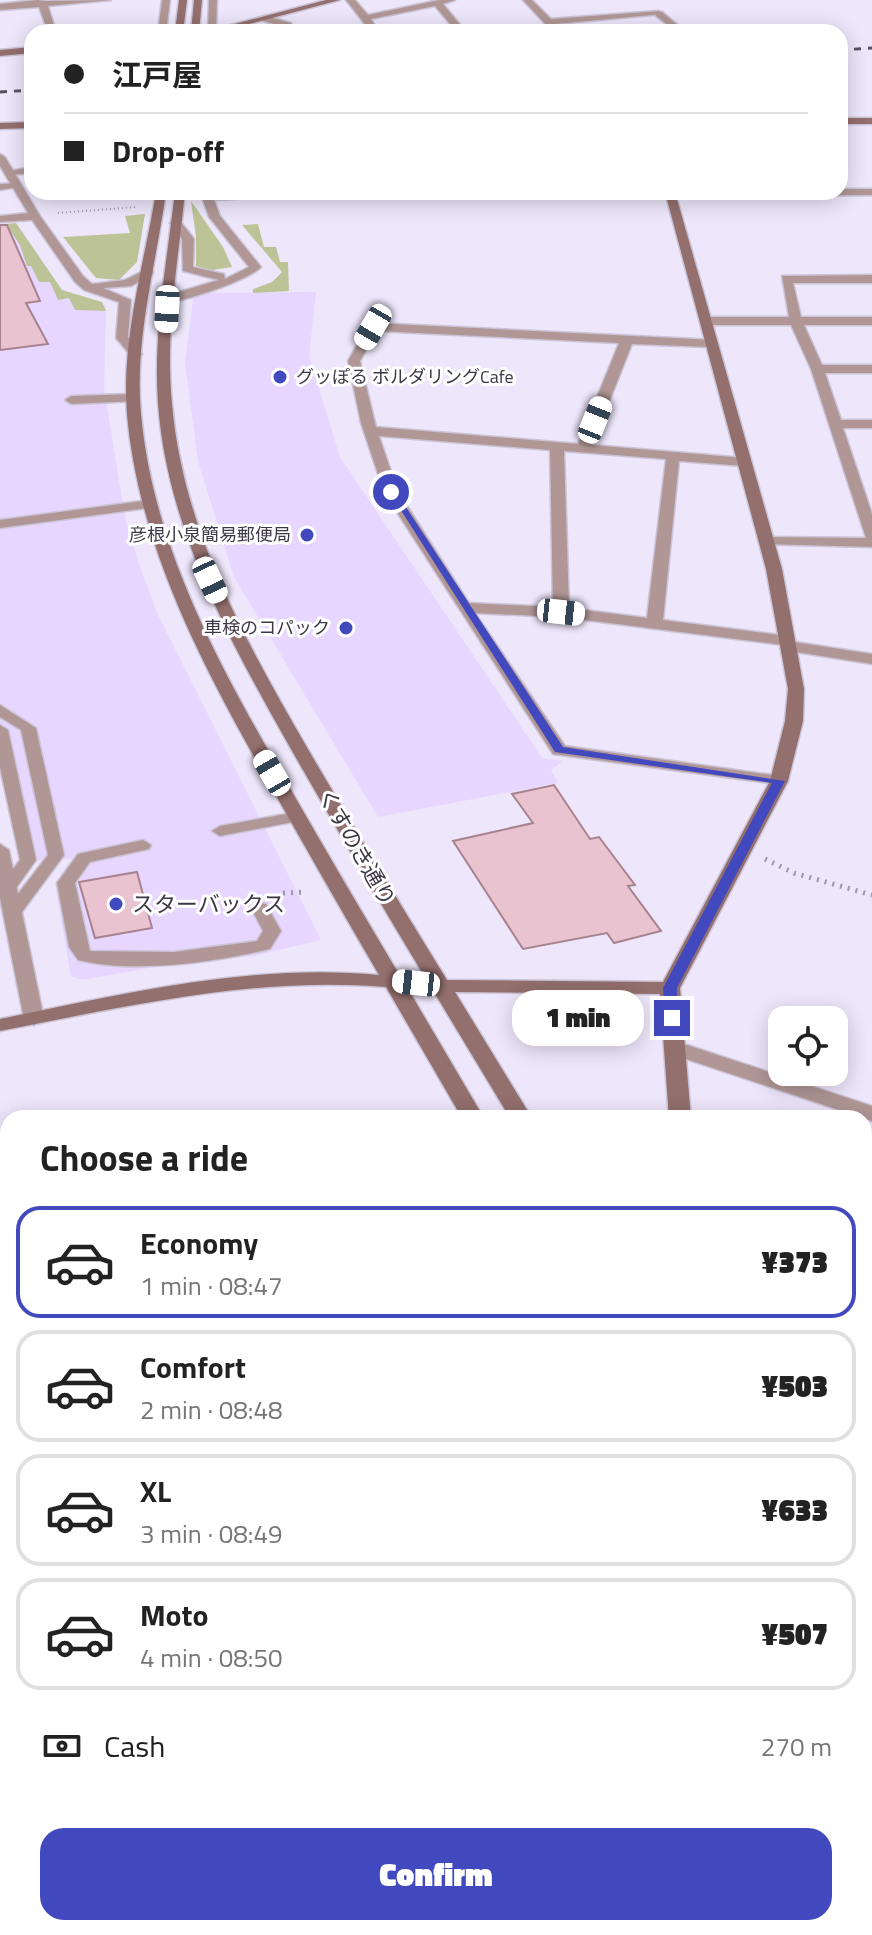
<!DOCTYPE html>
<meta charset="utf-8">
<style>
body{margin:0;font-family:"Titillium Web","Noto Sans JP",sans-serif;background:#f6f6f6;color:#222;height:100vh;display:flex;flex-direction:column;font-size:30px;white-space:nowrap}
*{box-sizing:border-box;margin:0}
p{font-size:26px;color:#767676}
.icon{flex:none;width:44px;height:44px;fill:none;stroke:currentColor;stroke-width:2;stroke-linecap:round;stroke-linejoin:round}
.map{position:relative;flex:1;overflow:hidden}
.panel{position:absolute;left:0px;top:1110px;width:872px;height:826px;display:flex;flex-direction:column;background:#fff;border-radius:24px 24px 0 0;box-shadow:0 4px 20px #0003}
.panel>*{flex:none}
.top-card{position:absolute;left:24px;top:24px;width:824px;height:176px;border-radius:24px;box-shadow:0 4px 20px #0003;display:grid;align-content:center;height:176px;padding:0 40px;background:#fff}
.buttons{position:absolute;left:768px;top:1006px;display:grid;gap:16px}
.buttons a{display:grid;place-items:center;width:80px;height:80px;border-radius:16px;background:#fff;box-shadow:0 4px 20px #0003;font-size:40px}
.end{position:absolute;width:36px;height:36px;margin:-18px;border:10px solid #4248bd;background:#fff;box-shadow:0 0 0 4px #fff}
.from{border-radius:50%}
.bubble{position:absolute;height:56px;border-radius:24px;background:#fff;box-shadow:0 4px 20px #0003;font-size:26px;font-weight:800;line-height:56px;text-align:center}
.car{position:absolute;width:24px;height:48px;margin:-24px -12px;border-radius:10px;box-shadow:0 0 6px 2px #0007;background:linear-gradient(#fff 24%,#345 0 40%,#fff 0 76%,#345 0 86%,#fff 0)}
.top-card b{display:flex;align-items:center;gap:28px;height:76px;font-size:30px}
.top-card b+b{border-top:2px solid #e0e0e0}
.top-card i{width:20px;height:20px;background:#222}
ul{padding:0;list-style:none}
li{display:flex;align-items:center;gap:24px;height:112px;margin:0 16px 12px;padding:0 24px;border:4px solid #e0e0e0;border-radius:24px}
li div{flex:1}
li b{display:block;font-size:30px}
li em{font-style:normal;font-weight:800}
li.active{border-color:#4248bd}
li>.icon{width:72px;height:72px;stroke-width:1.5}
h2{padding:0 40px;font-size:36px;line-height:96px}
.pay{display:flex;align-items:center;gap:20px;height:88px;padding:0 40px;font-size:30px}
.pay p{margin-inline-start:auto}
.action{display:flex;gap:16px;margin-top:auto;padding:16px 40px}
.action a{flex:1;height:92px;border-radius:24px;background:#4248bd;color:#fff;font-size:32px;font-weight:800;line-height:92px;text-align:center}
.map>svg:first-child{display:block}
.built{fill:#e7d6ff}
.green{fill:#bcc497}
.lines{fill:none;stroke-linecap:round;stroke-linejoin:round}
.stream{fill:#a5cef3;fill-rule:evenodd}
.building{fill:#eac3d0;stroke:#a7828f;stroke-width:2}
.lane-casing{stroke:#cbc3d6;stroke-width:3}
.street-casing{stroke:#cbc3d6;stroke-width:3}
.secondary-casing{stroke:#cbc3d6;stroke-width:3}
.path-far2{stroke:#9f98a9;stroke-width:2;stroke-dasharray:1 3;stroke-linecap:butt}
.path-far1{stroke:#9f98a9;stroke-width:5;stroke-dasharray:2 6;stroke-linecap:butt}
.path{stroke:#9f98a9;stroke-width:7;stroke-dasharray:3 8;stroke-linecap:butt}
.lane{fill:#b09796;fill-rule:evenodd}
.street{fill:#b09796;fill-rule:evenodd}
.secondary{fill:#936f6d;fill-rule:evenodd}
.rail{stroke:#585361;stroke-width:3;stroke-dasharray:7 7;stroke-linecap:butt}
.route{fill:#4248bd}
.poi-dot{fill:#4248bd;stroke:#fff;stroke-width:3}
.labels{text-anchor:middle;stroke-width:6;stroke-linejoin:round;paint-order:stroke}
.far-poi-label{font-size:18px;fill:#3d3845;stroke:#fff;text-anchor:end}
.street-label{font-size:22px;fill:#3d3845;stroke:#fff}
.poi-label{font-size:22px;fill:#3d3845;stroke:#fff;text-anchor:start}
</style>
<div class="map">
<svg width="872" height="1935" viewBox="0 0 872 1935">
<rect width="100%" height="100%" fill="#eee6fa"/>
<path class="built" d="M16 223 62 290 106 306 104 388 125 517 137 558 157 613 321 940 254 956 176 963 82 980 71 976 55 885 73 859 20 860 0 763V225Z
M316 292 309 356 340 457 542 758 563 761 551 770 558 783 378 817 234 577 198 461 185 362 194 293Z"/>
<path class="green" d="M191 201 223 247 232 267 206 271 196 266V237Z
M145 214 137 262 119 280 96 278 63 237 130 233 125 216Z
M16 223 62 290 102 302 106 311 75 310 69 298 58 300 50 282H39L31 266H27L20 245 6 224Z
M258 224 264 247H276L280 262H288L289 291 253 293V289L272 282 282 272 242 225Z"/>
<g class="lines">
<path class="stream" d="M827 1110 831 1111 835 1118H823L821 1114Z
M864 1193 872 1195V1204L864 1202Z"/>
</g>
<path class="building" d="M0 225H7L40 301 26 303 48 344 0 350Z
M554 785 590 839 599 837 635 885 628 886 661 931 614 943 607 933 523 949 453 841 533 823 512 794Z
M137 872 152 928 95 938 79 882Z"/>
<g class="lines">
<g class="lane-casing">
<path id="lane" d="M656 12H662L686 32H677L656 16Z
M32 167V173L9 175 4 172Z
M18 183V187L0 190V184Z
M134 394 138 395V401L71 404 65 400 71 396Z
M150 500 155 501V507L0 528V520Z
M0 705 36 728 64 855 19 916 13 917 4 912 48 855 21 730 0 717Z
M0 725 8 730 36 860 14 891H2L0 886 20 860 0 767Z
M297 812 305 817 303 820 220 836 212 831 220 826Z
M143 840 151 845 149 849 90 862 75 883 90 951 174 952 257 941 263 931 251 908 260 903 266 904 281 931 270 949C215 962 133 974 78 960L69 947 57 883 78 854Z"/>
</g>
<g class="street-casing">
<path id="street" d="M37 0 46 1 111 0 48 6 56 32H48L39 7 0 10V4Z
M162 0H170L166 32H158Z
M209 0H217L216 32H208Z
M346 0H355L368 15 439 0H455L443 4 466 32H457L435 6 371 19 379 32H371Z
M523 0H532L551 19 659 11 663 14 555 24 562 32H520L549 28Z
M266 16 291 23 297 32H289L285 27 263 21Z
M0 154 5 157 40 216 83 276 92 284 125 280 145 270H153V274L131 286 103 288 131 300 128 337 142 354 140 357H132L116 338 119 302 84 290 75 282 32 220 0 222V216L28 213 0 166Z
M840 189H872V195L670 197 665 194 840 192Z
M200 192H310L305 195 214 200 220 216 261 267C249 280 182 303 165 302V296L219 280 183 271 182 239 170 223 172 221H180L194 239 193 267 224 274 225 279 249 267 209 217Z
M872 275V283H793L801 317H872V325H804L822 365H872V373H825L841 420H872V428H843L872 514V547L761 544 759 541 766 537 866 538 811 369 791 325H706L700 321 706 317H789L782 276Z
M373 323 714 340 716 343 710 347 632 344 592 445 744 458 751 462 744 466 679 461 663 620 788 636 795 642 872 654V664L790 651 783 645 561 617 475 613 565 746 779 776 785 777 788 781 785 785 553 754 384 492 361 423 348 361 367 327ZM377 331 619 343 578 444 376 427 360 361ZM379 436 550 450 553 607 469 603 398 492ZM564 451 666 459 647 618 569 608Z
M0 844 9 850 44 1019 34 1025 24 1019 0 898Z
M675 1041 872 1106V1121L668 1053 665 1048Z"/>
</g>
<g class="secondary-casing">
<path id="secondary" d="M179 0H187L183 32H175Z
M194 0H202L199 32H191Z
M326 0H340L219 32H204Z
M32 47V53L0 56V50Z
M840 118H872V124H840Z
M32 122V128L0 129V123Z
M156 192H166C156 265 134 340 141 414 153 548 221 669 287 783 324 848 362 912 400 976L426 979C380 903 335 826 291 749 230 641 167 529 158 403 153 333 167 261 175 192H185C178 262 165 334 172 404 183 531 246 642 309 751 354 828 400 904 447 980L663 982 770 781 785 721 788 689 766 569 665 192H675L782 569 804 689 803 721 788 781 680 988 691 1118H669L660 994 455 992 532 1118H510L434 992 408 989 484 1118H462L386 987C255 976 128 1006 0 1031V1019C125 994 250 963 379 975 342 912 306 848 270 785 205 670 139 549 127 414 121 340 144 265 156 192Z
M677 1928H709V1935H677Z
M750 1928H782V1935H750Z"/>
</g>
<path class="path-far2" d="M58 213 136 207"/>
<path class="path-far1" d="M765 859 794 873 872 895
M283 893 307 892"/>
<path class="path" d="M0 1901 8 1885"/>
<use href="#lane" class="lane"/>
<use href="#street" class="street"/>
<use href="#secondary" class="secondary"/>
<path class="rail" d="M840 50 872 48
M0 92 32 90"/>
</g>
<path class="route" d="M388 490 396 492 563 747 785 781 677 988V1021L666 1018 663 988 772 783 555 752Z"/>
<g class="poi-dot">
<circle cx="280" cy="377" r="8"/>
<circle cx="307" cy="535" r="8"/>
<circle cx="346" cy="628" r="8"/>
<circle cx="116" cy="904" r="8"/>
</g>
<g class="labels">
<g class="far-poi-label">
<text x="296" y="383" text-anchor="start">グッぽる ボルダリングCafe</text>
<text x="291" y="541">彦根小泉簡易郵便局</text>
<text x="330" y="634">車検のコパック</text>
</g>
<g class="street-label">
<text transform="translate(357 847) rotate(60)" y="8">くすのき通り</text>
</g>
<g class="poi-label">
<text x="132" y="912">スターバックス</text>
</g>
</g>
</svg>
<div class="buttons">
<a><svg class="icon" aria-label="locate" viewBox="0 0 24 24"><circle cx="12" cy="12" r="6"/><path d="M12 2v4M12 18v4M2 12h4M18 12h4"/></svg></a>
</div>
<i class="end from" style="left:391px;top:492px"></i>
<i class="end" style="left:672px;top:1018px"></i>
<div class="bubble" style="left:512px;top:990px;width:132px">1 min</div>
<i class="car" style="left:167px;top:309px;rotate:183deg"></i>
<i class="car" style="left:373px;top:327px;rotate:210deg"></i>
<i class="car" style="left:595px;top:420px;rotate:22deg"></i>
<i class="car" style="left:210px;top:580px;rotate:155deg"></i>
<i class="car" style="left:561px;top:612px;rotate:96deg"></i>
<i class="car" style="left:272px;top:773px;rotate:330deg"></i>
<i class="car" style="left:416px;top:983px;rotate:276deg"></i>
<div class="top-card">
<b><i class="from"></i>江戸屋</b>
<b><i></i>Drop-off</b>
</div>
<section class="panel">
<h2>Choose a ride</h2>
<ul>
<li class="active"><svg class="icon" aria-label="car" viewBox="0 0 24 24"><path d="M5 17H2v-5l4-1 3-4h7l3 4 3 1v5h-3M9 17h6M6 11h13"/><circle cx="7" cy="17" r="2"/><circle cx="17" cy="17" r="2"/></svg><div><b>Economy</b><p>1 min · 08:47</p></div><em>¥373</em></li>
<li><svg class="icon" aria-label="car" viewBox="0 0 24 24"><path d="M5 17H2v-5l4-1 3-4h7l3 4 3 1v5h-3M9 17h6M6 11h13"/><circle cx="7" cy="17" r="2"/><circle cx="17" cy="17" r="2"/></svg><div><b>Comfort</b><p>2 min · 08:48</p></div><em>¥503</em></li>
<li><svg class="icon" aria-label="car" viewBox="0 0 24 24"><path d="M5 17H2v-5l4-1 3-4h7l3 4 3 1v5h-3M9 17h6M6 11h13"/><circle cx="7" cy="17" r="2"/><circle cx="17" cy="17" r="2"/></svg><div><b>XL</b><p>3 min · 08:49</p></div><em>¥633</em></li>
<li><svg class="icon" aria-label="car" viewBox="0 0 24 24"><path d="M5 17H2v-5l4-1 3-4h7l3 4 3 1v5h-3M9 17h6M6 11h13"/><circle cx="7" cy="17" r="2"/><circle cx="17" cy="17" r="2"/></svg><div><b>Moto</b><p>4 min · 08:50</p></div><em>¥507</em></li>
</ul>
<div class="pay"><svg class="icon" aria-label="cash" viewBox="0 0 24 24"><path d="M3 7h18v10H3z"/><circle cx="12" cy="12" r="2"/></svg>Cash<p>270 m</p></div>
<div class="action"><a>Confirm</a></div>
</section>
</div>
